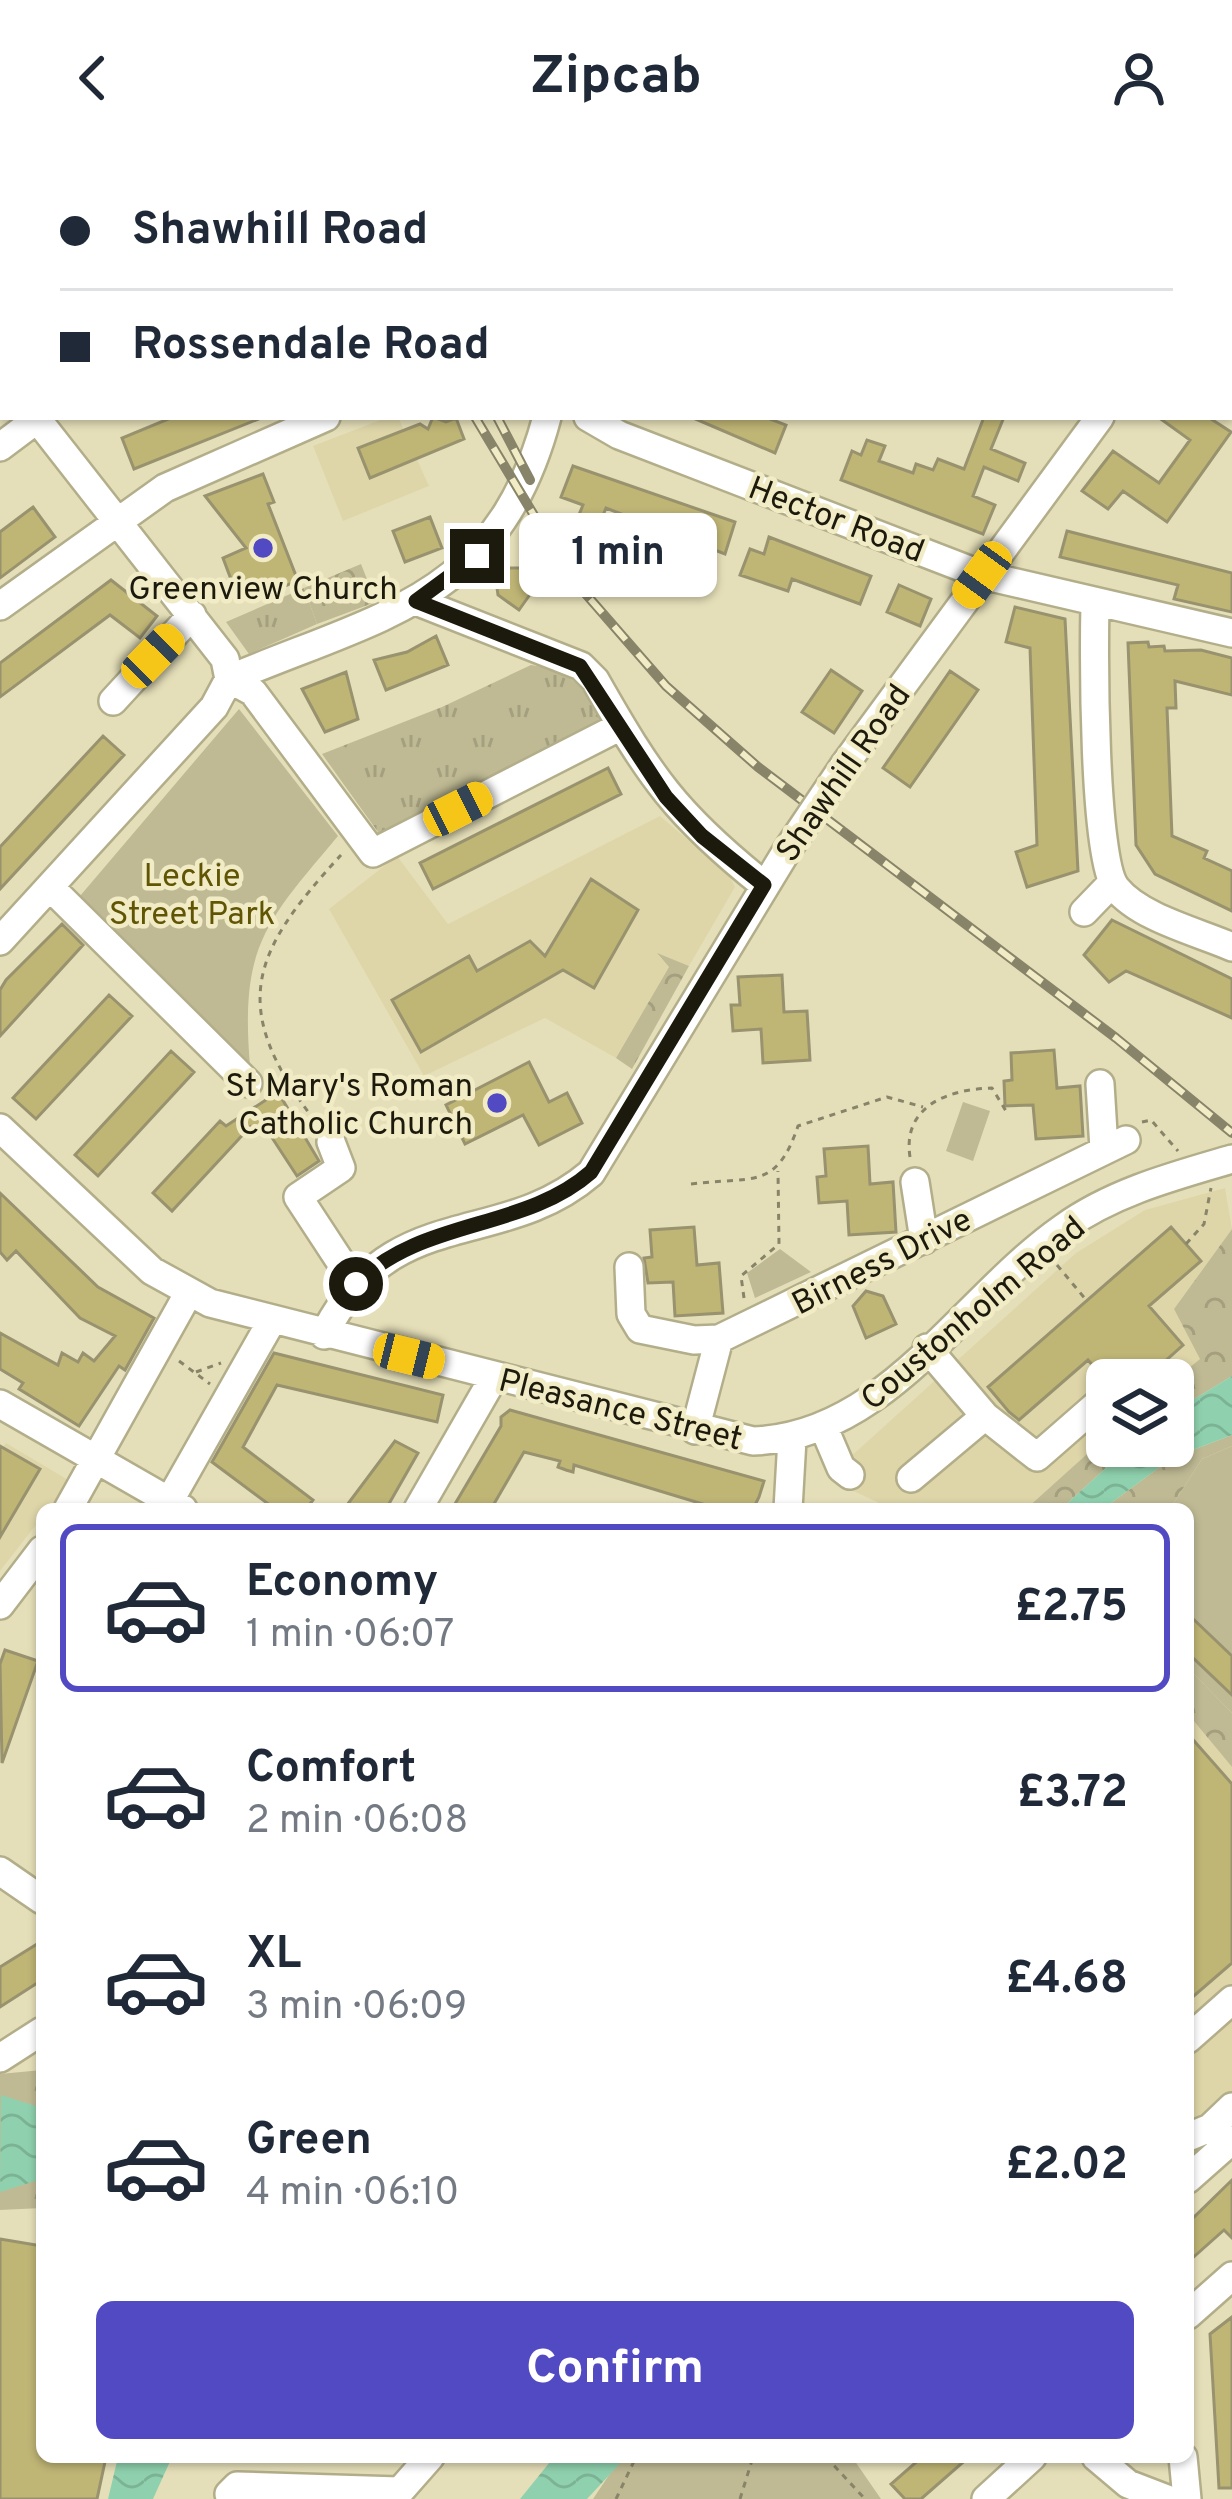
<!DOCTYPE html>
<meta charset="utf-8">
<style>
body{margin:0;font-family:Overpass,sans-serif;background:#f2f2f3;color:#1f2937;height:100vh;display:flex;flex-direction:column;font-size:45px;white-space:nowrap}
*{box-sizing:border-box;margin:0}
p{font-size:39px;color:#747a83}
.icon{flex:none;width:66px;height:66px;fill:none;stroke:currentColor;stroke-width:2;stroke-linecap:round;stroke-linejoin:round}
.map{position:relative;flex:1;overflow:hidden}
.details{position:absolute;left:36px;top:1347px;width:1158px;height:960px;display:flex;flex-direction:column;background:#fff;border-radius:18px;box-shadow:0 3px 9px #0004}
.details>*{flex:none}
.banner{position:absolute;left:0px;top:0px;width:1233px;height:264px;box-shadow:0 3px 9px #0004;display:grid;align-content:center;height:264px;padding:0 60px;background:#fff}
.fabs{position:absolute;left:1086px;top:1203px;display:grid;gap:24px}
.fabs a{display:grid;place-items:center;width:108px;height:108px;border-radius:18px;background:#fff;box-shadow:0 3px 9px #0004;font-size:60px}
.end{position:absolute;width:54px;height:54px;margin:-27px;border:15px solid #1c1a0c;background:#fff;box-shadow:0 0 0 6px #fff}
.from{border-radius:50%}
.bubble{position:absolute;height:84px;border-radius:18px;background:#fff;box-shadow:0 3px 9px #0004;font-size:39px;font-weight:700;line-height:84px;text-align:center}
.car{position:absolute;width:36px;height:72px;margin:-36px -18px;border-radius:15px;box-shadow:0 0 9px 3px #0007;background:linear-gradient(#f5c518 24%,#345 0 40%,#f5c518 0 76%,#345 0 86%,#f5c518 0)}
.banner b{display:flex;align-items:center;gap:42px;height:114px;font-size:45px}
.banner b+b{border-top:3px solid #e0e1e3}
.banner i{width:30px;height:30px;background:#1f2937}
ul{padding:21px 0 0;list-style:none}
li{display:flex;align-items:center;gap:36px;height:168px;margin:0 24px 18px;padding:0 36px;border:6px solid transparent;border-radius:18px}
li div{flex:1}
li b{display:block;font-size:45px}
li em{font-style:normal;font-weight:700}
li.selected{border-color:#524ac2}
li>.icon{width:108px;height:108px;stroke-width:1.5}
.action{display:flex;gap:24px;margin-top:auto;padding:24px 60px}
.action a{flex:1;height:138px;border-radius:18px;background:#524ac2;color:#fff;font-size:48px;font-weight:700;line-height:138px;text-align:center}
header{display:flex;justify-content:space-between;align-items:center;height:156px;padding:0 60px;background:#fff;font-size:54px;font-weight:700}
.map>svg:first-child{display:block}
.built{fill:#ded6a9}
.grass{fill:url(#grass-tufts)}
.forest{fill:url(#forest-crowns)}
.park{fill:#bfba94}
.water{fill:url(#water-waves)}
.building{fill:#bfb575;stroke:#98926f;stroke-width:3}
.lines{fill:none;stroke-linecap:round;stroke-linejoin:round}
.minor-casing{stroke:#b3ae8a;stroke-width:32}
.path{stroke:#888469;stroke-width:3;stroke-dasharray:6 6;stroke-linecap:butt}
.minor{stroke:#fff;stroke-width:27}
.rail-casing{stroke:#888469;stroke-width:10}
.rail{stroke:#f2ecc6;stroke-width:6;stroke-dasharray:18;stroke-linecap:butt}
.minor-bridge-casing{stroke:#b3ae8a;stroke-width:32;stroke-linecap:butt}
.minor-bridge{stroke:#fff;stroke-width:27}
.route{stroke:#1c1a0c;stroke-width:15}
.poi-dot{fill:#524ac2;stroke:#f2ecc6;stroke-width:4.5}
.labels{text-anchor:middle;stroke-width:9;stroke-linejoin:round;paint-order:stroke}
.street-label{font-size:33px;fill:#1c1a0c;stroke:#f2ecc6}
.poi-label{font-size:33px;fill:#1c1a0c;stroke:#f2ecc6}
.park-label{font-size:33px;fill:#605504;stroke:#f2ecc6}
</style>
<header><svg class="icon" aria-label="back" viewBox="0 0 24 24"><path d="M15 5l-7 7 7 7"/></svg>Zipcab<svg class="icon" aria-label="person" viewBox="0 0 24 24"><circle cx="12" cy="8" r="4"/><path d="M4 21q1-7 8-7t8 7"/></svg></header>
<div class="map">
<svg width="1232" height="2343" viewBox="0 0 1232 2343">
<defs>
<pattern id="grass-tufts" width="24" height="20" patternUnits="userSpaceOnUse" patternTransform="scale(3)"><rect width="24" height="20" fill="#bfba94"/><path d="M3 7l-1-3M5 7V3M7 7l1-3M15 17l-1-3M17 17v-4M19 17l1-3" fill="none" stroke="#a49f7e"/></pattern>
<pattern id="forest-crowns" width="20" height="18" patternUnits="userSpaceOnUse" patternTransform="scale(3)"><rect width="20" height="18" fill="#bfba94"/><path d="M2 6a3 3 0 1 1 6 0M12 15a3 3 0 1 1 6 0" fill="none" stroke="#a49f7e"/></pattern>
<pattern id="water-waves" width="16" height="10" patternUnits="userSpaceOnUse" patternTransform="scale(3)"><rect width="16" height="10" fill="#8fd1ae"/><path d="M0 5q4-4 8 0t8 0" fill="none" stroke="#7bb394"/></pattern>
</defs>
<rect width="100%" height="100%" fill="#e5dfb9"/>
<path class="built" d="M388 261H398L429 330 343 365 313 290Z
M660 660 729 719 735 731 689 810 658 799 669 811 616 902 545 862 424 920 329 753 397 700 448 768Z
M1225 1032 1232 1073 1174 1153 1201 1203 1173 1225 1107 1224V1280L1026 1353H892L834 1326 838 1312 1076 1097 1145 1054Z
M6 1287 70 1325 48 1353H42V1361L0 1415V1295Z
M1188 1558 1232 1611V1990L1188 2029Z"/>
<path class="grass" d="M304 432 317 468 249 498 226 466Z
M531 509C573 515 584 531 605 568L383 683 322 598 442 551Z"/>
<path class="forest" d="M361 408 376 446 317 468 304 432Z
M657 797 689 810 632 913 616 902 669 811Z
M1232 1073V1220L1173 1256V1225L1200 1203 1174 1153Z
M1232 1279V1290L1202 1303 1170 1353H1103L1172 1302Z
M1107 1280V1290H1130L1061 1353H1026Z
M1188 1512 1232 1557V1611L1188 1558Z
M42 1914V2052L0 2054V1918Z"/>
<path class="park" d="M239 553 338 680C265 767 240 790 250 910L80 740Z
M963 946 990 955 973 1005 946 995Z
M780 1093 811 1116 755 1142 747 1117Z
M1232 1290V1557L1188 1512V1353H1170L1202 1303Z
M621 2301H852L881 2343H593Z"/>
<path class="water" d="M1232 1220V1279L1172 1302 1103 1353H1061L1130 1290H1173V1256Z
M1 1939 42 1952V2023L0 2036Z
M118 2301H172L153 2343H108Z
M554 2301H626L587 2343H520Z"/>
<path class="building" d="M173 261H261V262L134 313 122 282Z
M433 261 446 266 456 262 464 283 370 322 358 292 420 268 428 273Z
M691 261H765L786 269 775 297Z
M984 261H1004L991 293 1025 307 1018 325 984 311 973 340 995 349 983 378 841 324 852 295 861 299 867 284 885 290 879 305 913 317 916 308 933 314 938 303 964 313Z
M1158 261H1208L1231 276 1167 366 1123 335 1108 353 1082 335 1113 295 1159 327 1190 284Z
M573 310 735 366 725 398 606 352 597 374 576 366 583 349 561 341Z
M263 318 274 346 268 348 298 425 269 436 263 423 235 434 223 402 246 392 205 340Z
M33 351 55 381 0 422V376Z
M430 361 442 392 405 406 393 375Z
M1067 375 1232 417V456L1174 443 1178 429 1060 401Z
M769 381 871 420 860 448 792 423 788 435 740 419 750 393 764 398Z
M527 403 546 416 519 454 498 439 497 432 507 412H521Z
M111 424 157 460 140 482 110 459 0 541V507Z
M899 429 931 443 920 470 887 456Z
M1015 451 1065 463 1078 715 1027 731 1016 696 1037 689 1030 492 1006 486Z
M436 480 448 509 386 534 374 504 407 496Z
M1148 486 1149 491 1164 490 1165 495 1201 494 1232 502V539L1175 525 1176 552H1167L1172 680 1207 695 1204 702 1232 715V755L1155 718 1136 689 1128 487Z
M831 514 862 535 834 577 802 556Z
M950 515 978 534 910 631 883 612Z
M346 516 358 563 325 576 302 533Z
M103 580 124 599 0 733V691Z
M608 612 621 638 433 733 420 707Z
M591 723 638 754 594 832 563 814 421 896 392 844 469 800 477 815 530 785 545 800Z
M1112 764 1232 823V862L1126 815 1109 826 1084 799Z
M62 768 83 789 0 880V834L6 824Z
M782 819 784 856 807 855 810 904 763 907 761 873 733 875 731 849H740L738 821Z
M109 839 132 860 36 963 13 942Z
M1054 894 1057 932 1080 930 1083 980 1036 983 1033 949 1005 950 1004 925 1012 924 1011 897Z
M171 895 194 916 98 1020 75 999Z
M529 906 549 946 567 937 582 967 539 989 523 959 465 988 446 949Z
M278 936 319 1005 297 1020 265 971 254 978 250 971 172 1055 153 1037 220 965 226 970Z
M868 990 870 1028 893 1026 896 1076 849 1079 847 1045 819 1047 817 1021 826 1020 824 993Z
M0 1037 98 1131 154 1162 125 1214 119 1210 79 1270 19 1233 23 1227 0 1213V1177L58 1209 62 1197 78 1206 83 1197 94 1205 115 1180 80 1162 16 1095 7 1104 0 1096Z
M694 1071 697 1109 719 1107 723 1157 675 1160 673 1126 648 1127 644 1102 652 1101 650 1074Z
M1171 1071 1201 1105 1149 1150 1183 1189 1144 1224H1105L1088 1204 1019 1264 1009 1256 988 1231Z
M866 1135 883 1140 896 1168 866 1182 853 1150Z
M274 1197 443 1239 437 1266 277 1229 243 1291 313 1344 306 1353H275L212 1306Z
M510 1254 764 1325 759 1341 753 1353H719L574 1309 573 1316 566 1314 558 1311 560 1305 524 1296 491 1353H452L501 1270V1261Z
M395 1285 418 1297 386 1353H344Z
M0 1290 40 1313 0 1381Z
M1188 1458 1232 1500V1539L1188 1497Z
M5 1494 38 1505 2 1607 0 1508Z
M1188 1578 1232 1628V1807L1188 1845Z
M42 1785V1824L0 1851V1811Z
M1232 2024V2082L1224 2074 1188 2106V2067Z
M0 2083 42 2090V2301H106L97 2343H0Z
M1232 2161V2332H1219L1210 2178Z
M922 2301H969L921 2343H905L891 2328Z"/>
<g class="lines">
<g class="minor-casing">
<path id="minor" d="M158 0 159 3
M539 0 540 3
M981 3 988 0
M1230 79 1232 76
M1230 98 1232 99
M0 126 3 123
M588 261 619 279 982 419 1232 477
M37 263 225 503 229 523 253 536 373 697 621 570
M0 291 40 261
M416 445 581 510 595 524C650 621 676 659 764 729
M1095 446C1094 494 1093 703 1116 732 1140 762 1198 776 1232 791
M0 450 165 332 326 261
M113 545 192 459
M845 608 1100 261
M52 733 248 927
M1084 756 1112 727
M0 785 214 551 229 523C383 458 498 444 547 261
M1100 928 1104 993
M0 972 152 1115 210 1147 753 1285C886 1281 963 1142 1063 1072 1113 1036 1174 1020 1232 1003
M331 986 341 1012 298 1041 355 1128
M915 1026 924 1084
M629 1111 631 1158 640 1173 694 1184 719 1183
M324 1179C390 1044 500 1095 591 1017L786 696
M927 1192 985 1260 1037 1301 1100 1246
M0 1248 183 1353
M824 1272 841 1312 850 1319
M695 1274 719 1183 1126 984
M911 1322 985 1260
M170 1344 271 1166
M68 1353 188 1138
M418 1353 494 1221
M788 1353 792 1283
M0 1449 42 1394
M0 1715 42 1744
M1188 1883 1232 1844
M0 1902 42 1875
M1188 1981 1210 1972 1232 1951
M1188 2023 1232 1984
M1188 2159 1232 2120
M1096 2301 1128 2328 1167 2343
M1183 2301 1187 2343
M233 2343 229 2338 237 2330 399 2335
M393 2343 430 2301
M986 2343 1032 2301"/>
</g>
<path class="path" d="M45 0 47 3
M315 965C228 851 250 798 341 699
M1142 966 1151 964 1178 995
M910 1001C902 949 950 933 992 932L1006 955
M691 1028C753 1020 776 1035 798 970L887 941 923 951
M1186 1088 1204 1068 1211 1032
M1057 1109 1087 1145
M744 1142 741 1120 779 1088 778 1015
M179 1205 210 1228
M196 1216 221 1207
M826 2301 865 2343
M616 2343 636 2301
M740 2343 753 2301"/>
<use href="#minor" class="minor"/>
<g class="rail-casing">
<path id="rail" d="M326 0 327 3
M372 0 373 3
M475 261 571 421 666 530 758 611 1116 882 1232 977
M497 261 530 324"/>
</g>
<use href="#rail" class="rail"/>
<g class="minor-bridge-casing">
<path id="minor-bridge" d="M786 696 845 608"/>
</g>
<use href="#minor-bridge" class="minor-bridge"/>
</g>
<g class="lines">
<path class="route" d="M356 1128C421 1062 524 1075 591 1016L764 729 702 680 666 641 580 510 416 445 477 400"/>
</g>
<g class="poi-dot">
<circle cx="263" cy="392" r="12"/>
<circle cx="497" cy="947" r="12"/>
</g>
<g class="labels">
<g class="street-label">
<text transform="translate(837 362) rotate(21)" y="12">Hector Road</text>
<text transform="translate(842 616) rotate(-55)" y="12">Shawhill Road</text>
<text transform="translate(881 1104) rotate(-27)" y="12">Birness Drive</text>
<text transform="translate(972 1156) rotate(-40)" y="12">Coustonholm Road</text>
<text transform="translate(621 1252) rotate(14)" y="12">Pleasance Street</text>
</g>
<g class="poi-label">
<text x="263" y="443">Greenview Church</text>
<text x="473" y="940" text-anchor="end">St Mary's Roman<tspan x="473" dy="38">Catholic Church</tspan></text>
</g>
<g class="park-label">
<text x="192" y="730">Leckie<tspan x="192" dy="38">Street Park</tspan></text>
</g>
</g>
</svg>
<div class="fabs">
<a><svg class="icon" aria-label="layers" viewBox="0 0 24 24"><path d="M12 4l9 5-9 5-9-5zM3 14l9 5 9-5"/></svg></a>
</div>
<i class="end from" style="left:356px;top:1128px"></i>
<i class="end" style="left:477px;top:400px"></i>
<div class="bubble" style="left:519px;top:357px;width:198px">1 min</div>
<i class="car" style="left:982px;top:419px;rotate:216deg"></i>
<i class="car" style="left:153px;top:500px;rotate:44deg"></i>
<i class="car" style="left:458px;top:653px;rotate:63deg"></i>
<i class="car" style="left:409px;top:1200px;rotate:104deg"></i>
<div class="banner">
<b><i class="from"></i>Shawhill Road</b>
<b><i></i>Rossendale Road</b>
</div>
<section class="details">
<ul>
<li class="selected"><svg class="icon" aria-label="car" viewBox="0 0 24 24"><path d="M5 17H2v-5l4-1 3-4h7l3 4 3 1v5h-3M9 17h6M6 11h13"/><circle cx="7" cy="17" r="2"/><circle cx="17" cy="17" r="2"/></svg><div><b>Economy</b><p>1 min · 06:07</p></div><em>£2.75</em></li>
<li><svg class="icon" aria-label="car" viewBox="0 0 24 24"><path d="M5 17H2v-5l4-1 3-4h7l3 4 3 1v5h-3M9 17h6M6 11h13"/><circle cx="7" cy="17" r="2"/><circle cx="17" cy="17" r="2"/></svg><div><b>Comfort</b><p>2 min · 06:08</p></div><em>£3.72</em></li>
<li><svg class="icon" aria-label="car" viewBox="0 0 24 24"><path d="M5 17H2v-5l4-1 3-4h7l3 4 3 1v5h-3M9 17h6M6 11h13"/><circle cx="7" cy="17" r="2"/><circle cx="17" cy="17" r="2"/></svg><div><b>XL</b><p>3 min · 06:09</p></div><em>£4.68</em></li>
<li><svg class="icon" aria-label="car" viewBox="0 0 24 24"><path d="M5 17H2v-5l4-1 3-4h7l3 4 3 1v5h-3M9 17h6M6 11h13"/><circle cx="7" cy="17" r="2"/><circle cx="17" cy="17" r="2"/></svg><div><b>Green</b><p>4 min · 06:10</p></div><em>£2.02</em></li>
</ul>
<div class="action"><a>Confirm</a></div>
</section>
</div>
